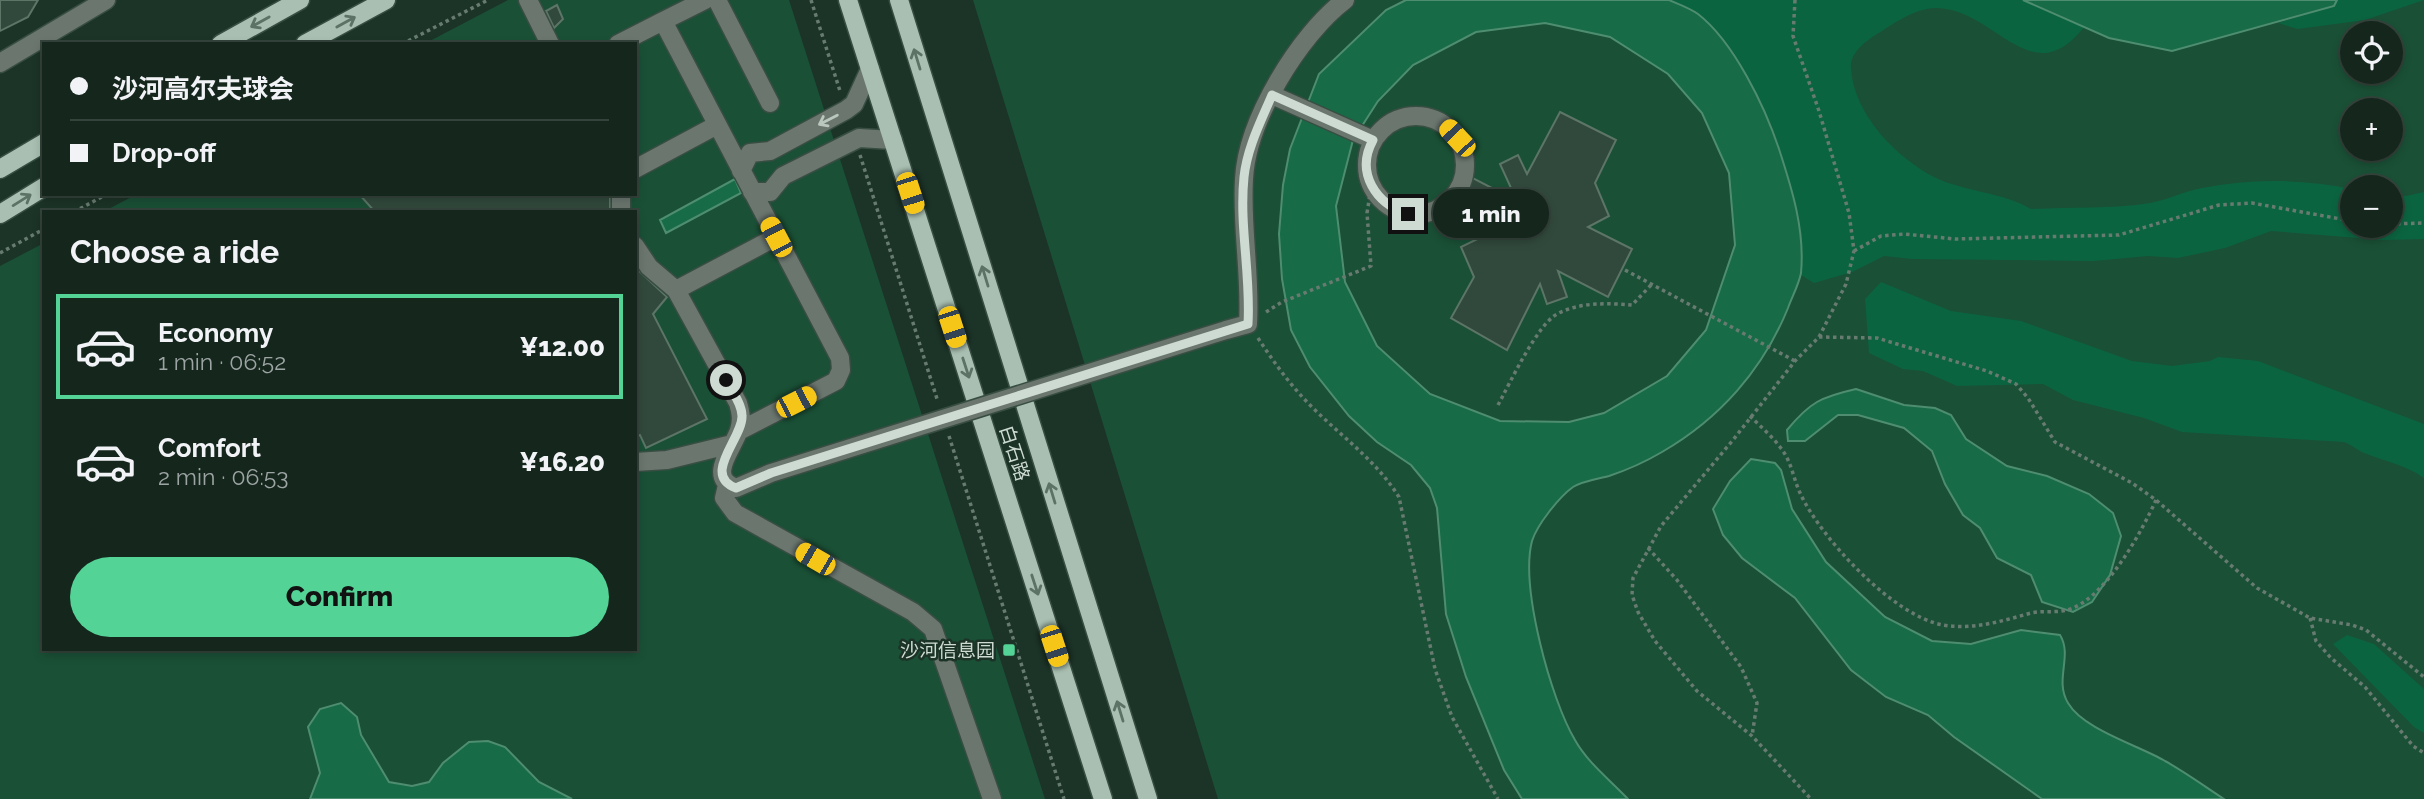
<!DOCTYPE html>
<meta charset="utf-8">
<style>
body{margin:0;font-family:Raleway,"Noto Sans SC",sans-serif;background:#1e2e26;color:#f1f3f6;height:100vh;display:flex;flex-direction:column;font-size:26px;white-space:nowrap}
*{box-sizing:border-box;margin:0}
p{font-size:23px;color:#9da5a4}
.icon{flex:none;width:38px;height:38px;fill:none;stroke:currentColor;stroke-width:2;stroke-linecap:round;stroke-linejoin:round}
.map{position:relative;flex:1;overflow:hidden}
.side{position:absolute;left:42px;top:210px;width:595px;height:441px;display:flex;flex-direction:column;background:#15261d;border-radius:0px;box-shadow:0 4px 10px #0003,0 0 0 2px #34433b}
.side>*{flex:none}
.hud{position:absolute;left:42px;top:42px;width:595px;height:154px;border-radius:0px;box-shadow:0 4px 10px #0003,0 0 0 2px #34433b;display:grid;align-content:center;height:154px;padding:0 28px;background:#15261d}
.tools{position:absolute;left:2340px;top:21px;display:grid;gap:14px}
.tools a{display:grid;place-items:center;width:63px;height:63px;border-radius:50%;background:#15261d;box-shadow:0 4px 10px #0003,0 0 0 2px #34433b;font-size:35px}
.end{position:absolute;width:32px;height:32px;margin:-16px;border:9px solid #cddbd3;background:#111;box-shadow:0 0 0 4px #111}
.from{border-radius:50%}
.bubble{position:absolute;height:49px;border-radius:24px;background:#15261d;box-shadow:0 4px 10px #0003,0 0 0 2px #34433b;font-size:23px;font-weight:800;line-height:49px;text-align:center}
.car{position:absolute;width:21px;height:42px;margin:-21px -10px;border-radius:9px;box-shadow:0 0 5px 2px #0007;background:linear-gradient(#f5c518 24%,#345 0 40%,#f5c518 0 76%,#345 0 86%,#f5c518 0)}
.hud b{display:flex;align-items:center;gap:24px;height:66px;font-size:26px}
.hud b+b{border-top:2px solid #34433b}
.hud i{width:18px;height:18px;background:#f1f3f6}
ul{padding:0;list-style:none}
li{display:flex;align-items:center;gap:21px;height:105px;margin:0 14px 10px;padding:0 14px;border:4px solid transparent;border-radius:0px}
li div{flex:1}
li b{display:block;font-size:26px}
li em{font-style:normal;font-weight:800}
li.selected{border-color:#54d396}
li>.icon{width:63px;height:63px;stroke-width:1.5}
h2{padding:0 28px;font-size:32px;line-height:84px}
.action{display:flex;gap:14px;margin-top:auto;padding:14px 28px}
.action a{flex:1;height:80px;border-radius:42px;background:#54d396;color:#111;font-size:28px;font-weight:800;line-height:80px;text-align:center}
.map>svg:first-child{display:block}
.green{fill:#1a5036;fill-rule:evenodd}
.forest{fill:#0b6440}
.water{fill:#176b46;stroke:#4e8d70;stroke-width:2;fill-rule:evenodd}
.building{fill:#31493c;stroke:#5c7566;stroke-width:2}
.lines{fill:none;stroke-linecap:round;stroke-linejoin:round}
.minor-casing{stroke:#384e43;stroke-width:21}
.major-casing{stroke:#384e43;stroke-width:21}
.path{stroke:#687b71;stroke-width:3.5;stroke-dasharray:3.5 3.5;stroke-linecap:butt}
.minor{stroke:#6b766f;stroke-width:18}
.major{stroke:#a8bfb1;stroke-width:18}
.minor-bridge-casing{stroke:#384e43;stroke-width:21;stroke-linecap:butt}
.minor-bridge{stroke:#6b766f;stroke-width:18}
.oneway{stroke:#5b7265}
.oneway2{stroke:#b9c7bf}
.route{stroke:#cddbd3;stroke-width:9}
.poi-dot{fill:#54d396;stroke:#1c3327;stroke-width:2.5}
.labels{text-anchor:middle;stroke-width:5;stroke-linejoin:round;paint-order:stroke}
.street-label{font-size:19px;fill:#cddbd3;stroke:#1c3327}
.poi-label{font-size:19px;fill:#cddbd3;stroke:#1c3327;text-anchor:end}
</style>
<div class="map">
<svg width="2424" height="799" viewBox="0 0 2424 799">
<rect width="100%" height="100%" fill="#1c3327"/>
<path class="green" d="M508 0H789L1045 799H0V266L44 243V649H635V212H103L137 194H635V44H424Z
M973 0H2424V799H1218ZM2352 33H2390V72H2352ZM2352 110H2390V149H2352ZM2352 187H2390V226H2352Z"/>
<path class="forest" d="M1669 0H2023L2084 27C2031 95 1995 8 1936 8 1914 8 1892 25 1874 36 1863 43 1849 55 1851 69 1854 114 1896 158 1936 178 1966 192 2002 192 2031 209 2070 207 2111 209 2150 203 2168 200 2184 191 2202 188 2252 178 2302 179 2352 189V226H2390L2391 195 2406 196 2424 192V239L2383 240 2271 231 2225 248 2178 258 2148 256 2093 261 1912 259 1884 256 1852 272 1814 283 1801 275 1800 228 1791 188 1772 126 1748 78 1698 14Z
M2337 0H2424L2365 20 2298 29 2278 23 2334 6Z
M1881 282 1951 311 2021 321 2132 361 2172 366 2210 361 2218 357 2258 361 2424 424V478C2406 465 2384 461 2364 453 2357 450 2352 445 2344 442L2182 432 2144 418 2073 400 2043 384 1957 386 1923 371 1903 369 1869 353 1865 299Z
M2347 635 2374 644 2424 689V733L2414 727 2333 644Z"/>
<path class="water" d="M1406 0H1669C1678 4 1690 8 1698 14 1734 42 1765 107 1779 149 1792 189 1805 230 1801 273 1799 284 1792 297 1788 308 1763 370 1719 419 1662 452 1645 462 1627 470 1609 476 1598 479 1583 481 1573 487 1559 497 1537 525 1532 541 1520 587 1551 700 1575 740 1587 762 1611 781 1628 799H1522L1504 770 1466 677 1446 614 1437 508 1430 488 1411 465 1377 442 1349 416 1310 367 1291 330 1282 279 1279 234 1283 185 1290 149 1319 74 1386 10ZM1545 23 1610 37 1668 74 1702 113 1729 173 1735 245 1706 330 1667 376 1604 413 1569 422 1500 421 1430 394 1377 346 1345 282 1336 206 1353 140 1378 101 1413 65 1476 32Z
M2023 0H2337L2334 6 2172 51 2109 38Z
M735 179 741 193 666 233 660 220Z
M1856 389 1904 405 1935 408 1951 415 1966 439 2007 466 2047 476 2089 494 2113 513 2121 536 2110 575 2092 602 2073 612 2042 602 2031 575 1997 558 1980 528 1963 515 1945 484 1932 451 1904 428 1858 415H1838L1805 441H1788L1787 430C1810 402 1821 397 1856 389Z
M1751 459 1775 463 1781 470 1792 509 1826 562 1885 617 1932 641 1971 644 2021 630 2060 635C2073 656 2054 680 2068 703 2084 730 2138 745 2165 761 2185 772 2204 786 2224 799H2042L1954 737 1928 715 1886 697 1851 670 1795 598 1742 558 1723 535 1713 509 1730 481Z
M341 703 357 717 361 735 389 782 412 786 429 782 443 763 469 742 488 741 505 747 539 782 572 799H310L320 773 308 727 320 709Z"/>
<path class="building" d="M0 0H38L28 17 0 31Z
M557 5 563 19 554 28 546 11Z
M1560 112 1616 140 1595 183 1609 216 1588 227 1632 249 1608 297 1558 271 1567 297 1547 304 1540 284 1507 350 1451 318 1474 277 1461 247 1494 231 1451 210 1467 175 1517 201 1500 164 1518 155 1527 174Z
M359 194H610V212H375Z
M635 267 667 297 653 314 707 419 646 448 640 435 635 437Z"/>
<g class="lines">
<g class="minor-casing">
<path id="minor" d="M528 0 550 44
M717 0 770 103
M663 21 705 0
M618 44 663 21 840 358 841 370 836 381 739 431
M0 63 106 0
M1272 95 1373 140
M1367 165a49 49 0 1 1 98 0a49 49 0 1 1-98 0Z
M635 169 717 125
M741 171 750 153 770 151 846 110 854 104 870 69
M752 192H770L783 176 859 138 893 140
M621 194V212
M635 246 649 267 676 290 738 403C741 413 742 420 739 430 733 449 706 477 736 488L771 473
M676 290 776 237
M1226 330 1248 324C1251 275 1241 227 1244 179 1247 120 1299 35 1345 0
M635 462 667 460 732 444
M727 485 724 498 735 513 913 612 933 629 992 799"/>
</g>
<g class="major-casing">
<path id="major" d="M848 0 1103 799
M899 0 1148 799
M221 44 300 0
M305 44 386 0
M0 169 44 143
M0 214 44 187"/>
</g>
<path class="path" d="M811 0 840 91
M1795 0 1793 36 1819 111 1849 213 1854 251 1846 284 1819 337 1795 361 1733 440 1661 526 1633 578 1632 595 1638 612 1655 641 1697 691 1752 736 1811 799
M402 44 488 0
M860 155 938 402
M1459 189 1461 190
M74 212 107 194
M2390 224 2424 223
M1854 251 1881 236 1904 234 1955 239 2119 235 2219 205 2252 203 2352 221
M0 253 44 229
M1625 270 1795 361
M1266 312 1282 302 1371 266 1367 213 1371 188
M1819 337 1877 338 1987 371 2016 384 2028 398 2055 442 2132 483 2156 500 2257 588 2310 618 2352 625 2366 630 2424 677
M1258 338C1275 364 1293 389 1316 411 1345 439 1377 462 1399 497L1435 669 1452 717 1498 799
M1498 405C1510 383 1537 325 1557 314 1579 302 1608 303 1632 305L1653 283
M1750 416C1761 427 1774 438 1783 451 1792 464 1794 481 1801 495 1822 539 1893 616 1943 625 1974 630 2002 621 2031 613 2045 610 2060 614 2073 608 2108 593 2141 533 2156 500
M949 436 1064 799
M1648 548 1677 580 1741 667 1757 703 1752 736
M2310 618 2316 641 2331 658 2365 687 2413 746 2424 753"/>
<use href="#minor" class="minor"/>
<use href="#major" class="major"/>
<g class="minor-bridge-casing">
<path id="minor-bridge" d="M771 473 1226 330"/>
</g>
<use href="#minor-bridge" class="minor-bridge"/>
</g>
<defs><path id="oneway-shaft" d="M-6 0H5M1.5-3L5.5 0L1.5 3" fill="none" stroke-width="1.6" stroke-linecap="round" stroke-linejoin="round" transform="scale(1.75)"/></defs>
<g class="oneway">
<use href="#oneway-shaft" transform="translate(260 22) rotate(151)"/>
<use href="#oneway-shaft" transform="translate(346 22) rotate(-29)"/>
<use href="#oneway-shaft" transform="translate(917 59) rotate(-107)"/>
<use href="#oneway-shaft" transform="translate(22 200) rotate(-32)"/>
<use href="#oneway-shaft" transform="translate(985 276) rotate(-107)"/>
<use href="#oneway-shaft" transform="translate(966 368) rotate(72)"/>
<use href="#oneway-shaft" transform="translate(1052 493) rotate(-107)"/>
<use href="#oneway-shaft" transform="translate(1035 585) rotate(72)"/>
<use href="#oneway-shaft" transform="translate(1120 711) rotate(-107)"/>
</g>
<use class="oneway2" href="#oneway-shaft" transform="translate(828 120) rotate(153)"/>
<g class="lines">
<path class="route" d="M726 380C731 390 742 403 742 416 743 438 701 475 736 488L771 473 1248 324C1251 275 1239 226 1244 177 1247 148 1261 121 1272 95L1373 140C1355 173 1376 204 1408 214"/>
</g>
<rect class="poi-dot" x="1002" y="643" width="14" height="14" rx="3.5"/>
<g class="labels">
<g class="street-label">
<text transform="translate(1015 453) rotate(72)" y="7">白石路</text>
</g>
<g class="poi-label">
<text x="995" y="657">沙河信息园</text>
</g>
</g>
</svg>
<div class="tools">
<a><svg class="icon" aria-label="locate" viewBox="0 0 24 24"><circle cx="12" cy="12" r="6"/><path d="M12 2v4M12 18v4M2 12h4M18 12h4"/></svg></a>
<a>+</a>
<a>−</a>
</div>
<i class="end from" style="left:726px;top:380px"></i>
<i class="end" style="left:1408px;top:214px"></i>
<div class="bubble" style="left:1433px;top:189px;width:116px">1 min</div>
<i class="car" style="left:1457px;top:138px;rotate:317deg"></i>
<i class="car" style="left:910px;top:193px;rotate:162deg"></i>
<i class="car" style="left:776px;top:237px;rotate:332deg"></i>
<i class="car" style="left:952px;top:327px;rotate:162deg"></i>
<i class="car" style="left:796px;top:402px;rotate:63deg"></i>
<i class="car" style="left:815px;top:559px;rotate:300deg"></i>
<i class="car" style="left:1054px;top:646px;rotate:162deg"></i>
<div class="hud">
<b><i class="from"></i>沙河高尔夫球会</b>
<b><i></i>Drop-off</b>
</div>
<section class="side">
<h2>Choose a ride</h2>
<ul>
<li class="selected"><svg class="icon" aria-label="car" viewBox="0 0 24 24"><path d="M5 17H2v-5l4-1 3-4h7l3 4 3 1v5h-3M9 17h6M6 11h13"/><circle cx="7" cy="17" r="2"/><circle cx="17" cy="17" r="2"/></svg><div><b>Economy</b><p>1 min · 06:52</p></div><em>¥12.00</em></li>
<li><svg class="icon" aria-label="car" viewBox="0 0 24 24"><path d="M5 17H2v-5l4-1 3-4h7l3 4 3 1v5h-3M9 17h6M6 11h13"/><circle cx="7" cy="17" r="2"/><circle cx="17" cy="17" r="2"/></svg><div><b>Comfort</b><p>2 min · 06:53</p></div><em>¥16.20</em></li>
</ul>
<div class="action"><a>Confirm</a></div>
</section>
</div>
